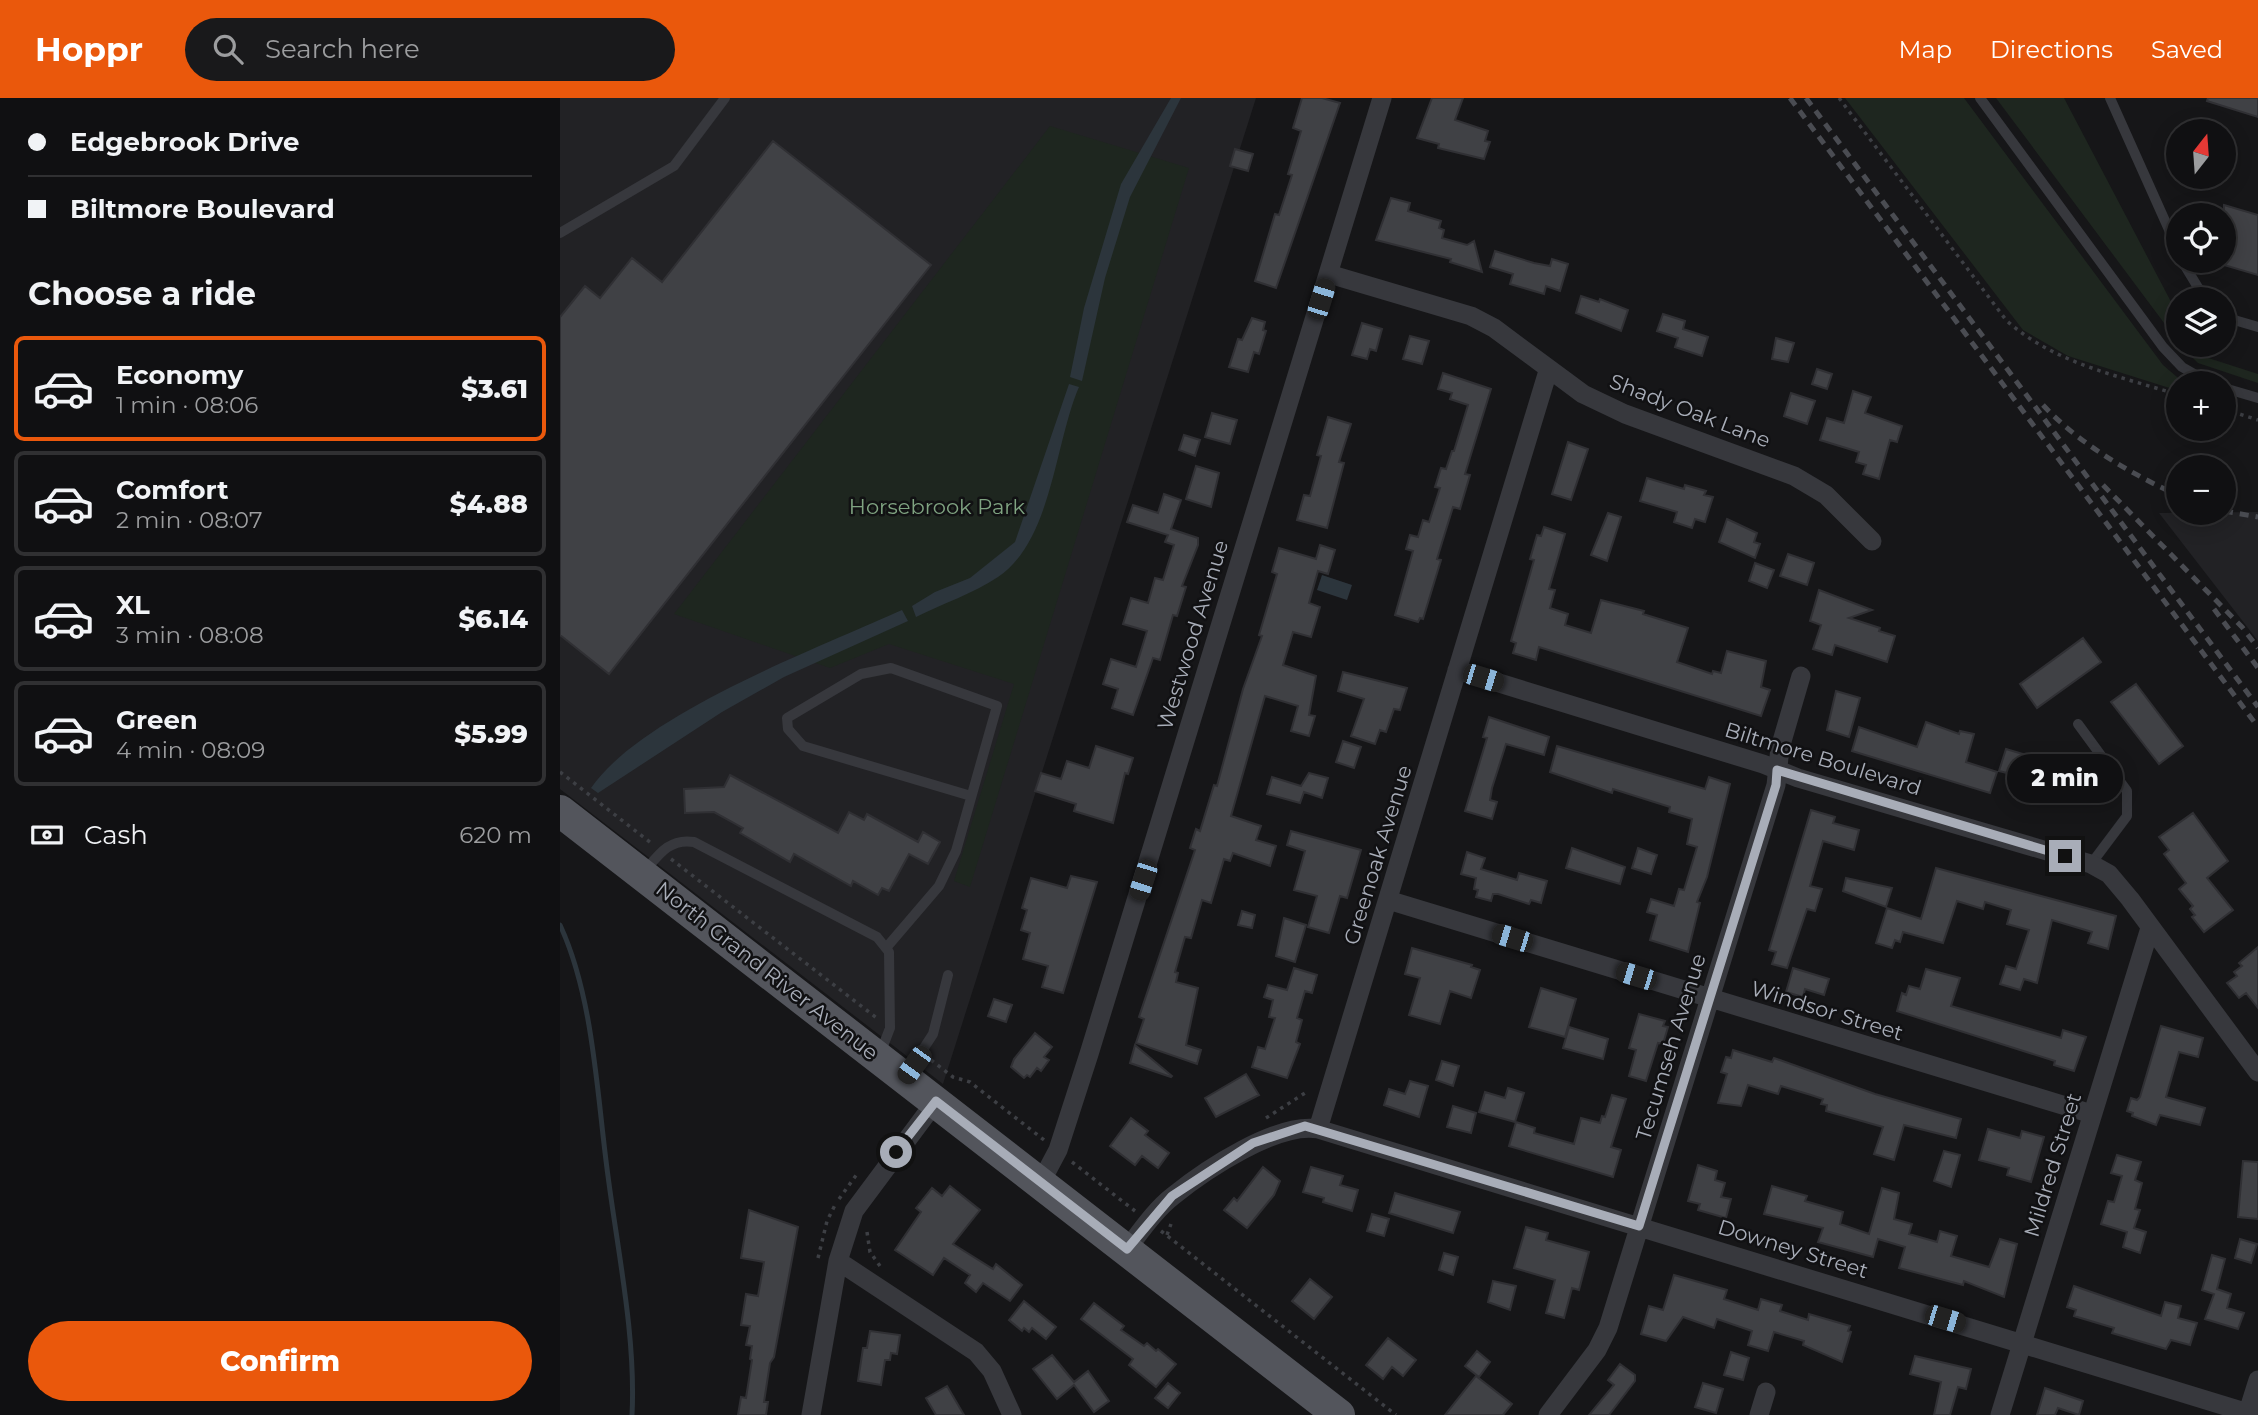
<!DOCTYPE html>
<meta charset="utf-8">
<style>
body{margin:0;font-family:Montserrat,sans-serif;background:#19191b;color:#f1f3f6;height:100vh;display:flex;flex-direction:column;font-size:26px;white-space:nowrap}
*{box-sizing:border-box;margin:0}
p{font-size:23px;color:#9c9d9f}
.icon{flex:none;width:38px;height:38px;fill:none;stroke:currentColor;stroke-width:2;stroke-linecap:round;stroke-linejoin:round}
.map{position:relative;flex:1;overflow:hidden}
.drawer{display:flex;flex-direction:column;background:#101012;width:560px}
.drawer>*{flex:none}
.banner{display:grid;align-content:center;height:154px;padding:0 28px;background:#101012}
.needle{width:46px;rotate:17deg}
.controls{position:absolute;left:1606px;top:21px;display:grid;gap:14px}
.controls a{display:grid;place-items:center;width:70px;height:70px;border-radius:50%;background:#101012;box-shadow:0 4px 18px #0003,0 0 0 2px #303032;font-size:35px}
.end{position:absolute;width:32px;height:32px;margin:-16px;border:9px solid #a8adb8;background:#111;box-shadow:0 0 0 4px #111}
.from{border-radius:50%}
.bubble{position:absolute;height:49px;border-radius:24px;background:#101012;box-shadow:0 4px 18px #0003,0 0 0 2px #303032;font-size:23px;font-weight:800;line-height:49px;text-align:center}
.car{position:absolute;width:21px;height:42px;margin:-21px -10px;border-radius:9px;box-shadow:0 0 5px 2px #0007;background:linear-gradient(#222 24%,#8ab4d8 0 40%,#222 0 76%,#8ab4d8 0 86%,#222 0)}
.banner b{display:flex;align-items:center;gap:24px;height:66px;font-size:26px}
.banner b+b{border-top:2px solid #303032}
.banner i{width:18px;height:18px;background:#f1f3f6}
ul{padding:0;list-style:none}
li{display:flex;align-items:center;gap:21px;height:105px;margin:0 14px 10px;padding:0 14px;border:4px solid #303032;border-radius:10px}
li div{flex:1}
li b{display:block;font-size:26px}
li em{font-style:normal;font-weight:800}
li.on{border-color:#ea580c}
li>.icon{width:63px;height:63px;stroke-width:1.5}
h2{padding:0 28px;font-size:32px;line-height:84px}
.pay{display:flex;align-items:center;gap:18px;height:77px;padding:0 28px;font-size:26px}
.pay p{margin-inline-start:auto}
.primary-button{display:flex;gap:14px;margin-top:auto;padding:14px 28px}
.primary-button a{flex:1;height:80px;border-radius:42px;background:#ea580c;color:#fff;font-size:28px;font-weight:800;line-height:80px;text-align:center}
header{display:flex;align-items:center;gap:42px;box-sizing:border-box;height:98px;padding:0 35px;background:#ea580c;color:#fff}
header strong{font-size:33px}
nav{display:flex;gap:38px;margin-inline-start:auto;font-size:24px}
.search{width:490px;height:63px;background:#19191b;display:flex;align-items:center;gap:18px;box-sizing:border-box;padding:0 24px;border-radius:38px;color:#9c9d9f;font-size:26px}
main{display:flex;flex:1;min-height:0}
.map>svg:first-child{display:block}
.built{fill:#222225}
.green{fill:#1e261f}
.water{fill:#2c353c}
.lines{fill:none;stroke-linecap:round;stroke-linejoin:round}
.stream{stroke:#2c353c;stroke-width:5}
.building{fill:#404145;stroke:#303034;stroke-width:2}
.path{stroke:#3d3f44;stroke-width:3.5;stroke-dasharray:3.5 5;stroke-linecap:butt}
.service{stroke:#37383d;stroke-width:10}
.minor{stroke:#37383d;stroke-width:19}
.primary{stroke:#53555c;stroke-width:32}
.rail{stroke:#4a4c52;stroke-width:5;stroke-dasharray:9 7;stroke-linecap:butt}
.route{stroke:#a8adb8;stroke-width:9}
.labels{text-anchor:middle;stroke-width:5;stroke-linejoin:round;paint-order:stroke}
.street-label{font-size:21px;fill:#a8adb8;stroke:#111113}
.park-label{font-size:21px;fill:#7fa381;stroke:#111113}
</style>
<header>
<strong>Hoppr</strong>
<div class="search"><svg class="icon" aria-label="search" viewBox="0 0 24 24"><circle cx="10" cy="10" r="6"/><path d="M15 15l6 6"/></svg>Search here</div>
<nav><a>Map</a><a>Directions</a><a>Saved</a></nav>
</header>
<main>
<section class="drawer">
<div class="banner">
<b><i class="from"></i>Edgebrook Drive</b>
<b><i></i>Biltmore Boulevard</b>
</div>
<h2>Choose a ride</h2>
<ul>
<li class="on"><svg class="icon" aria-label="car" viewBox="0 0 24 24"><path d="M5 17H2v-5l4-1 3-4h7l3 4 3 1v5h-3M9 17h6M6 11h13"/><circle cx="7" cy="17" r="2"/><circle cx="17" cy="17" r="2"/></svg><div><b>Economy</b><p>1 min · 08:06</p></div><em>$3.61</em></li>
<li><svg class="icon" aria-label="car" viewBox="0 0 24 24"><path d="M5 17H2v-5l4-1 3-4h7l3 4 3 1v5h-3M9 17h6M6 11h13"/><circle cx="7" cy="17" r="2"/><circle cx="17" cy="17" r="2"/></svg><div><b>Comfort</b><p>2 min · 08:07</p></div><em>$4.88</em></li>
<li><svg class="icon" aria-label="car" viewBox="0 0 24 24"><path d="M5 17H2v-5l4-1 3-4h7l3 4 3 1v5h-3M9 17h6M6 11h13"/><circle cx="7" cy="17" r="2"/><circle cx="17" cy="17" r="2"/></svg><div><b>XL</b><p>3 min · 08:08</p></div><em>$6.14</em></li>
<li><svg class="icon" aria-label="car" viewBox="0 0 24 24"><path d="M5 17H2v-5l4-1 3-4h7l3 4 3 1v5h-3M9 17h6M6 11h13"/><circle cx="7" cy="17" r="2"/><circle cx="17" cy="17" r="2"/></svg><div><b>Green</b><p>4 min · 08:09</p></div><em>$5.99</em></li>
</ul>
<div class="pay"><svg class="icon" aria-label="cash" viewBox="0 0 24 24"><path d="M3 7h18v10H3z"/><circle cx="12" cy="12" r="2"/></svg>Cash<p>620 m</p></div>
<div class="primary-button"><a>Confirm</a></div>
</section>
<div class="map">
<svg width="1698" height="1317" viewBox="0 0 1698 1317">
<rect width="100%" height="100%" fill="#161618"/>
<path class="built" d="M0 0H696L383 986 0 691Z
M1698 414V543L1599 415Z"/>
<path class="green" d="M1285 0H1404L1603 267 1624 285H1619V293L1508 258 1463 232Z
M1436 0H1504L1619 219V245Z
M490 28 629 70 410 789 394 783 454 586 329 546 270 570 114 516Z
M1620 247H1633L1639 257 1698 276V285L1638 265Z"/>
<path class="water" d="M611 0H621L570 99 545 180 522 283 510 279 524 210 561 86Z
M509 286 519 289C495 344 492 443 438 479 414 495 382 506 356 519L352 508 375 494 410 480 455 444Z
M762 477 792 487 787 502 757 492Z
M342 512 348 523 224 579 162 614 38 695 31 690C82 616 258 550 342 512Z"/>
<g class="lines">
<path class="stream" d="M0 827C34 900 37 999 48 1078 58 1155 76 1240 72 1317"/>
</g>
<path class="building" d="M742 0H762L780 5 716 190 695 183 715 116 719 117 732 77 728 76 741 33 733 30Z
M872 0H903L895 22 928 33 925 43 930 44 924 61 878 50 879 46 857 40Z
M1648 0H1698V19L1647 3Z
M213 43 371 167 49 576 0 537V219L25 188 40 200 72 160 102 184Z
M675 51 693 56 688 73 670 68Z
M831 100 850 105 848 113 881 123 879 130 884 132 882 140 907 147 914 143 922 174 890 164 891 161 816 142Z
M1664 107 1698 117V177L1664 167Z
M935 153 974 165 990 168 992 161 1008 166 1000 193 986 188 984 196 950 186 953 176 930 169Z
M1021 198 1039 204 1040 201 1068 212 1061 233 1016 215Z
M1103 216 1125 223 1123 231 1148 239 1142 258 1115 249 1118 240 1097 233Z
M692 220 705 224 703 232 706 233 699 256 694 254 688 274 669 269 678 241 682 242Z
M802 225 822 231 816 253 810 251 807 261 792 257Z
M850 238 869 243 862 266 843 261Z
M1216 240 1234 245 1228 264 1212 261Z
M1257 271 1272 276 1267 291 1252 286Z
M883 275 931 291 905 376 910 377 900 411 893 409 877 461 881 462 863 521 860 520 858 524 835 517 853 453 846 451 850 437 858 439 863 422 869 424 880 390 875 389 881 370 886 371 892 353H894L908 307 890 301 892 295 878 291Z
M1293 293 1311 299 1305 315 1342 328 1337 344 1330 342 1319 381 1303 376 1306 367 1296 364 1299 354 1260 342 1267 320 1284 325Z
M1231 295 1255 303 1247 326 1224 318Z
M652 315 677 322 670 346 645 339Z
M768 319 791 326 779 364 784 365 767 430 737 422 744 397 750 398 761 358 757 357Z
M624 337 640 342 635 358 619 352Z
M1008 344 1028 351 1011 402 992 396Z
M636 368 659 375 651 409 626 401Z
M1087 380 1124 391 1125 387 1146 393 1144 397 1153 399 1145 424 1135 421 1132 430 1114 424 1117 414 1080 403Z
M604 396 621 402 611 431 638 440V447L622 488 626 489 617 518 613 517 600 562 593 560 573 617 552 610 558 591 543 586 551 561 576 569 587 533 563 526 571 500 588 505 595 480 603 482 614 447 605 444 608 437 567 424 573 407 598 415Z
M1048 415 1061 419 1047 463 1031 457Z
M1167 421 1197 435 1194 444 1200 446 1195 460 1159 444Z
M984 429 1005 436 989 491 995 492 990 510 1008 516 1005 527 1031 535 1041 502 1084 513 1083 516 1128 530 1117 564 1152 576 1153 573 1161 575 1167 553 1206 563 1201 589 1210 592 1201 618 979 549 976 562 953 555 956 545 951 543 974 462 970 461 977 437 981 438Z
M760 447 775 452 768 476 758 473 749 505 760 509 751 539 733 534 723 567 756 578 749 617 755 618 749 638 731 633 738 608 705 598 671 718 701 728 696 742 716 748 710 768 673 755 670 763 664 761 651 805 642 802 631 840 625 839 615 874 618 875 616 884 638 890 626 947 641 952 637 966 576 945 584 921 579 919 635 752 630 750 636 731 640 733 654 687 657 688 683 591 702 538 699 537 717 476 712 474 719 450 756 461Z
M1228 456 1254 465 1247 487 1220 478Z
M1195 465 1214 472 1207 490 1189 483Z
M1259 492 1312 512 1289 520 1320 530 1319 533 1335 538 1327 564 1275 547 1272 557 1253 551 1261 527 1250 523Z
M1523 540 1541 564 1477 610 1460 586Z
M783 574 847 590 840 612 834 611 826 634 820 632 815 646 791 638 804 601 778 593Z
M1576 586 1623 648 1599 666 1551 604Z
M1276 593 1300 600 1289 639 1267 632Z
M929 619 989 639 984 657 946 646 932 690 930 702 937 704 932 721 905 713 927 640 923 639Z
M1366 624 1399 636 1400 633 1414 636 1406 664 1437 674 1430 695 1292 653 1299 629 1357 649Z
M783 643 801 649 794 670 776 664Z
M536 648 573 660 568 676 565 675 553 725 514 713 516 706 475 693 481 675 501 681 507 663 529 670Z
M997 648 1145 691 1149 679 1170 686 1147 779 1137 804 1140 805 1128 854 1090 842 1097 817 1087 814 1091 801 1114 808 1119 791 1124 792 1137 749 1127 746 1132 721 1109 714 1110 709 1053 691 1052 695 990 674Z
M1446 651 1466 657 1459 678 1439 673Z
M749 675 768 680 762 700 744 694 740 705 707 696 712 679 741 688Z
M170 677 278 735 289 714 304 722 307 716 358 744 363 734 380 744 368 766 349 756 329 793 322 790 318 797 293 783 291 788 234 756 230 764 180 735 183 730 154 714 125 715 124 691 164 689Z
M1251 712 1275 719 1273 725 1299 732 1294 752 1263 743 1250 788 1262 791 1255 813 1247 811 1227 870 1212 866 1216 854 1209 852Z
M1633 715 1668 763 1647 780 1673 812 1644 834 1632 819 1635 817 1630 811 1633 808 1619 791 1626 785 1604 756 1609 752 1599 739Z
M731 733 801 752 787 800 780 798 769 835 748 829 757 798 734 792 745 753 727 747Z
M1012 750 1065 769 1060 786 1006 770Z
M1078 750 1097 757 1091 776 1072 770Z
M907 754 925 760 921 771 957 782 959 775 987 783 981 805 971 802 969 806 938 796H933L931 803 916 799 918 792 914 791 916 780 901 776Z
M1376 770 1556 818 1548 851 1528 845 1532 834 1492 822 1477 885 1464 881 1460 892 1440 886 1446 868 1456 871 1469 832 1447 826 1451 812 1425 804 1423 811 1397 803 1383 845 1343 834 1340 844 1335 842 1332 850 1316 845 1327 810 1361 821Z
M511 778 537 784 503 895 482 889 488 868 463 861 470 835 461 832 467 812 462 810 471 780 507 790Z
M1286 780 1332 790 1326 809 1283 793Z
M682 813 695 817 692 830 678 827Z
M724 820 746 827 735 864 716 858Z
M1698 849V910L1686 895 1679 900 1667 885 1677 878 1674 874 1682 868 1679 865Z
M852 850 912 867 911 869 920 872 911 900 890 893 880 926 849 917 860 880 845 876Z
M734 870 757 877 752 895 745 893 737 920 742 922 736 944 740 946 727 980 692 969 698 949 705 951 715 920 709 919 713 902 704 899 708 887 727 892Z
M1233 870 1269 881 1264 897 1245 891 1243 899 1226 894Z
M1366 871 1400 880 1391 908 1501 940 1503 932 1526 939 1514 973 1494 967 1495 963 1337 913 1342 895 1346 897 1349 888 1360 891Z
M981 890 1016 901 1005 939 969 929Z
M434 901 452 907 446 924 428 918Z
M1079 916 1105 923 1103 928 1108 929 1103 946 1098 945 1086 983 1069 978 1076 952 1069 950Z
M1601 928 1643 940 1638 959 1619 954 1606 999 1645 1010 1640 1027 1600 1017 1596 1027 1572 1018 1573 1015 1567 1013 1571 1000 1577 1002 1580 999Z
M1009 929 1048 941 1043 961 1003 950Z
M475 935 492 949 484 959 489 962 481 973 477 970 470 979 467 977 464 980 451 969 454 961Z
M575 947 612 978 611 979 570 965Z
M1173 952 1212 964 1214 960 1315 996 1401 1021 1396 1040 1344 1027 1334 1062 1314 1056 1323 1029 1266 1013 1267 1007 1261 1006 1263 1001 1251 997 1221 988 1218 996 1188 987 1181 1008 1158 1005 1167 976 1161 974 1166 959 1171 960Z
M882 963 899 968 893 988 876 982Z
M686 976 699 997 656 1019 645 1000Z
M850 983 868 988 859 1019 824 1007 829 991 845 996Z
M948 990 964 995 955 1024 919 1014 925 994 945 1000Z
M1052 997 1066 1001 1051 1049 1061 1052 1053 1079 949 1048 956 1024 975 1030 974 1035 1014 1046 1021 1020 1040 1025 1042 1018 1045 1019Z
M893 1008 916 1015 911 1035 887 1029Z
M571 1020 588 1033 585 1037 609 1055 598 1070 582 1058 575 1067 550 1048Z
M1428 1031 1460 1040 1462 1033 1484 1039 1471 1084 1447 1077 1449 1070 1419 1062Z
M1384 1053 1400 1057 1391 1089 1374 1083Z
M1557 1057 1581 1064 1575 1082 1582 1085 1575 1111 1580 1112 1574 1130 1586 1134 1580 1155 1563 1149 1567 1134 1541 1126 1548 1103 1554 1104 1562 1078 1551 1075Z
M1683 1063 1698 1064V1121L1678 1119Z
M1138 1067 1157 1073 1155 1082 1165 1085 1161 1099 1171 1101 1166 1120 1138 1112 1140 1106 1128 1103Z
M703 1069 720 1083 714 1097 687 1130 664 1112 674 1100 677 1103Z
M751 1069 783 1078 780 1087 798 1092 792 1113 763 1104 764 1100 743 1094Z
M390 1088 420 1112 393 1146 433 1171 436 1166 462 1187 450 1203 423 1185 416 1194 405 1185 410 1177 384 1160 373 1177 335 1152 361 1114 356 1110 372 1090 382 1098Z
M1212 1088 1247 1098 1245 1103 1283 1114 1280 1126 1309 1136 1322 1090 1339 1095 1334 1121 1352 1126 1349 1136 1377 1144 1380 1133 1397 1138 1391 1158 1429 1169 1440 1141 1457 1146 1444 1199 1404 1183 1403 1187 1339 1170 1345 1149 1318 1141 1313 1159 1258 1144 1263 1130 1204 1116Z
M835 1095 900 1114 893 1135 829 1115Z
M189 1112 238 1129 214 1259 210 1265 204 1304H208L206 1317H178L181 1299 186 1300 192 1262 190 1261 192 1248 186 1247 190 1228 181 1227 186 1196 198 1198 204 1164 181 1160Z
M812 1116 829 1121 824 1138 807 1133Z
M966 1129 988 1135 986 1142 1029 1154 1019 1192 1012 1190 1004 1220 986 1215 995 1182 954 1170Z
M1680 1141 1697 1146 1691 1165 1675 1160Z
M884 1155 898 1159 893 1177 879 1172Z
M1652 1157 1665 1161 1657 1191 1671 1196 1667 1210 1684 1215 1678 1231 1645 1221 1654 1196 1642 1192Z
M1114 1177 1167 1192 1164 1201 1198 1212 1201 1201 1222 1207 1220 1213 1248 1222 1249 1216 1290 1228 1288 1233 1291 1234 1282 1264 1243 1247 1244 1243 1214 1234 1208 1253 1188 1247 1192 1233 1157 1221 1154 1230 1123 1219 1106 1243 1081 1236 1089 1208 1103 1212Z
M750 1181 772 1199 754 1221 732 1203Z
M933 1183 956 1188 950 1212 928 1204Z
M1514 1188 1601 1218 1605 1204 1621 1208 1618 1220 1637 1225 1630 1247 1611 1242 1606 1251 1552 1235 1554 1230 1514 1218 1516 1212 1507 1209Z
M464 1203 496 1229 486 1241 472 1230 469 1234 464 1230 462 1233 449 1222Z
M534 1205 564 1228 561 1232 584 1248 587 1245 596 1253 598 1251 616 1266 596 1289 569 1267 573 1261 521 1221Z
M310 1233 340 1237 337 1256 331 1255 330 1262H325L321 1287 298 1283 303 1250H307Z
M828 1240 856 1262 843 1278 832 1269 823 1281 806 1267Z
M917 1253 930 1264 919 1279 905 1268Z
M1171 1254 1189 1260 1183 1282 1164 1277Z
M492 1257 514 1284 528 1273 549 1303 534 1314 514 1287 497 1301 473 1271Z
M1355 1258 1411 1271 1406 1291 1398 1289 1390 1317H1374L1381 1284 1350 1276Z
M1060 1266 1075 1277V1283L1049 1317H1029L1054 1287 1048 1282Z
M916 1278 952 1306 943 1317H885Z
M608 1285 620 1295 608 1310 595 1300Z
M1143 1285 1163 1291 1156 1315 1135 1309Z
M387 1288 404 1317H376L366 1300Z
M1485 1290 1523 1303 1519 1317 1498 1310 1495 1317H1477Z"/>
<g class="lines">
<path class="path" d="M1279 0 1446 222C1493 265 1559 278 1619 297
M1664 311 1698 322
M0 674 91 745
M111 761 318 921
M371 962 393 979 410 984 484 1042
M706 1020 745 995
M512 1064 575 1113
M279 1101 297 1076
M601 1133 836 1317
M307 1134 310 1154 320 1168
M607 1137 611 1126
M258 1160 267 1123 275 1107"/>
<path class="service" d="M1420 0 1603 249 1622 269 1650 285
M1550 0 1619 154
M0 135 114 68 165 0
M1622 163 1645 201
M1664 219 1698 229
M1664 290 1698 300
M1518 626 1567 693V718L1531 766
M85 773C99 756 110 740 134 744L317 839 329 854 330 930 320 956
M326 850 379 788 396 753 437 608 331 570 301 576 227 620 228 631 243 648 411 698
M347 976 373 936 388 877"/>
<path class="minor" d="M769 176 911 218 934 230 1023 296 1065 316 1234 378 1266 397 1312 443
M897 572 1203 666 1238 680 1531 766 1549 776 1570 801 1698 974
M828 802 1532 1016
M758 1031 1695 1317
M481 1084 498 1052 529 956 822 0
M567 1151C581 1133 595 1112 613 1098 645 1072 717 1024 758 1031L988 273
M278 1163 416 1254 432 1273 452 1317
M251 1317 278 1163 294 1113 376 1003
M988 1317 1037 1252 1048 1230 1216 687 1220 650 1241 578
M1199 1317 1206 1294
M1440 1317 1590 830
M1687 1317 1698 1282"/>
<path class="primary" d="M0 713 779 1317"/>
<path class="rail" d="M1230 0 1698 629
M1246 0 1698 609
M1483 307C1519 346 1570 375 1619 398
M1543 387 1682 529 1698 550
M1664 413 1698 419
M1654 511 1698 570"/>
</g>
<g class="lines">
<path class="route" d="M336 1054 376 1003 567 1151 612 1098 693 1045 745 1028 1079 1128 1216 687 1217 672 1505 758"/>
</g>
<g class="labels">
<g class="street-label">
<text transform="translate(1130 313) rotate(21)" y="7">Shady Oak Lane</text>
<text transform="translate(633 537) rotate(-73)" y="7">Westwood Avenue</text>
<text transform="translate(1263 661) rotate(17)" y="7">Biltmore Boulevard</text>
<text transform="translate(818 757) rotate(-73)" y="7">Greenoak Avenue</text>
<text transform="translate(207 873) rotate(38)" y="7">North Grand River Avenue</text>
<text transform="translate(1267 913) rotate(17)" y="7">Windsor Street</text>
<text transform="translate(1111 949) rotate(-73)" y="7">Tecumseh Avenue</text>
<text transform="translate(1493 1067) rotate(-73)" y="7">Mildred Street</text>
<text transform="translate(1233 1151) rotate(17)" y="7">Downey Street</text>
</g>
<g class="park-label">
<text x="377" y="416">Horsebrook Park</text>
</g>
</g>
</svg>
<div class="controls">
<a><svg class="needle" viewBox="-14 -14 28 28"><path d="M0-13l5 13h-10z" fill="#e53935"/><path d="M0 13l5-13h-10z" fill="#9c9d9f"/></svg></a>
<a><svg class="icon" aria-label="locate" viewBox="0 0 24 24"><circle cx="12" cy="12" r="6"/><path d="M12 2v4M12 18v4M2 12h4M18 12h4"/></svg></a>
<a><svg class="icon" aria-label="layers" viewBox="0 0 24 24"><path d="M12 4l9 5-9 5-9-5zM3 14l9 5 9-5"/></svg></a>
<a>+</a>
<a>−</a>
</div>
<i class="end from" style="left:336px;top:1054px"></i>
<i class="end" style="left:1505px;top:758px"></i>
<div class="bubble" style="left:1447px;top:656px;width:116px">2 min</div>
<i class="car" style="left:761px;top:201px;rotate:17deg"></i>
<i class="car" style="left:923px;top:580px;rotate:107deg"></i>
<i class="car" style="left:583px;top:782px;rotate:198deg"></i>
<i class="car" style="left:952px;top:840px;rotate:287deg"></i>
<i class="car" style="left:1076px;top:878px;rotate:287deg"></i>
<i class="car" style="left:354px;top:967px;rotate:216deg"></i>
<i class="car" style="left:1385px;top:1221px;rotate:107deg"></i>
</div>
</main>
